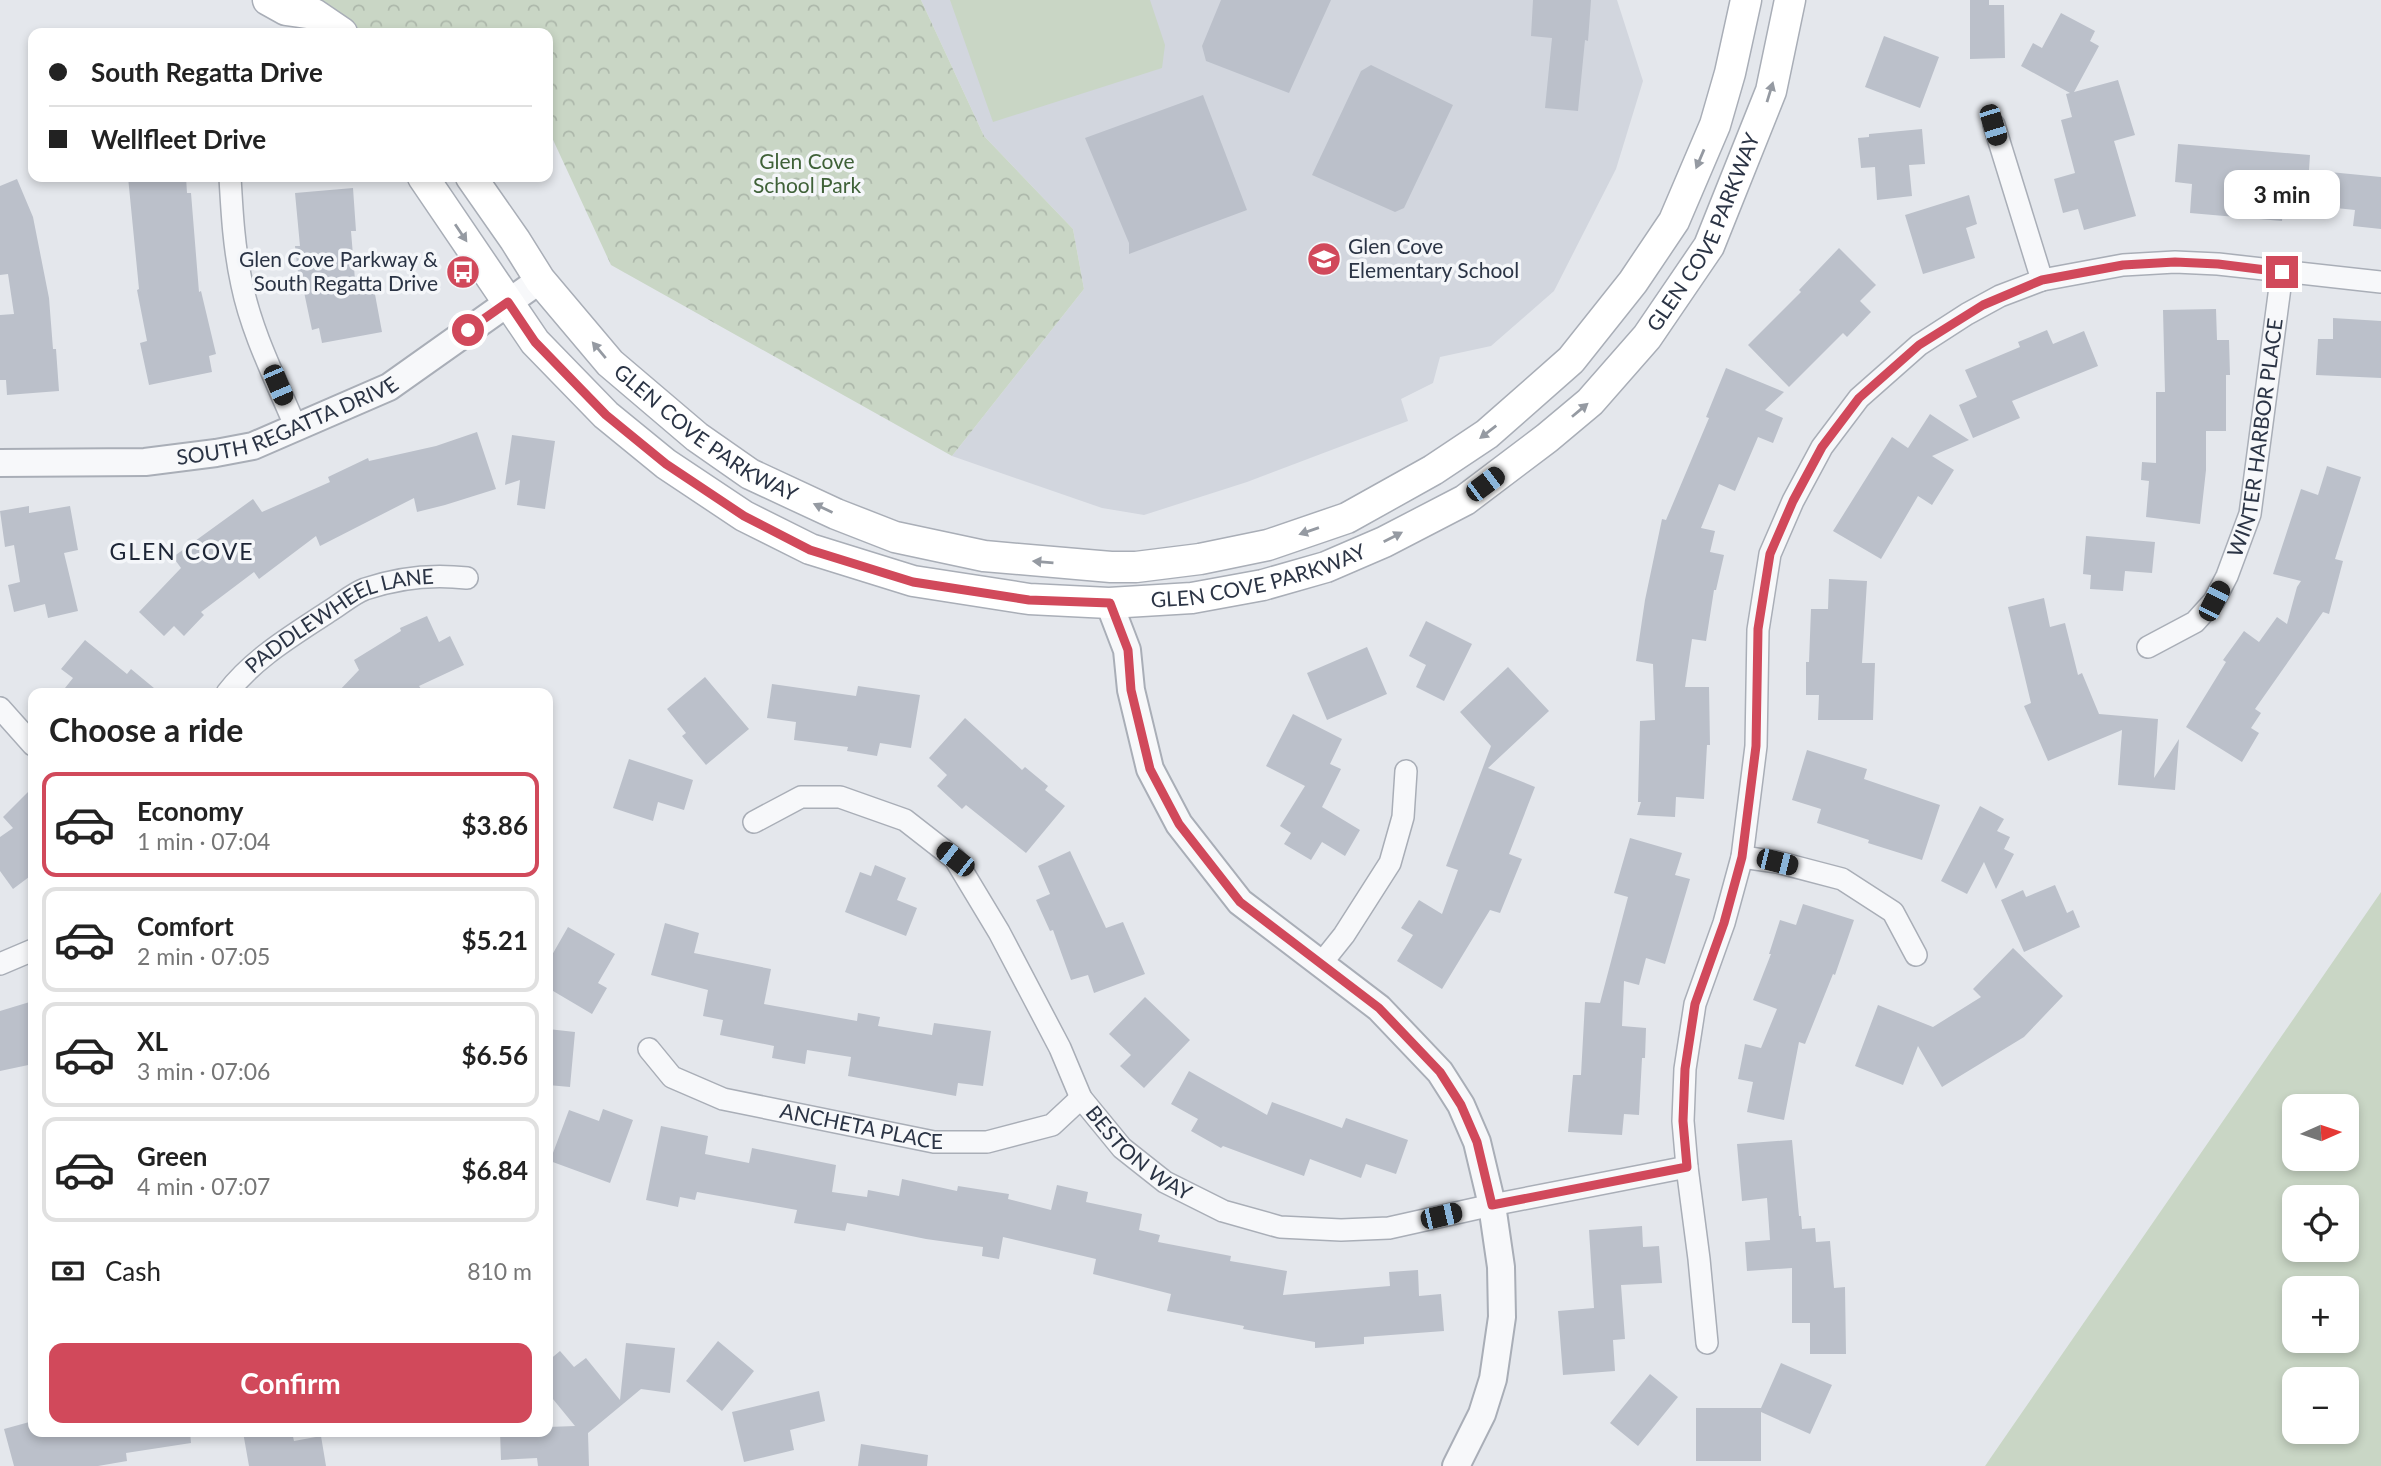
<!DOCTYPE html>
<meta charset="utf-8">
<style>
body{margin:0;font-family:Lato,sans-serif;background:#f6f6f6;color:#222;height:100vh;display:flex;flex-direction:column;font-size:26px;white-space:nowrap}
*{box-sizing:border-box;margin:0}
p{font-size:23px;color:#767676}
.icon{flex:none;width:38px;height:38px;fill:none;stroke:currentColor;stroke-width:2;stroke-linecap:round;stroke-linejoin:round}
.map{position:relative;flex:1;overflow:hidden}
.panel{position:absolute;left:28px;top:688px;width:525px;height:749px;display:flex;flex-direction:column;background:#fff;border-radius:14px;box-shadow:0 4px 10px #0003}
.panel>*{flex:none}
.hud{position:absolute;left:28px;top:28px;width:525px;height:154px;border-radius:14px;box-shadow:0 4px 10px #0003;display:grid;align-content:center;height:154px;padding:0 21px;background:#fff}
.needle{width:46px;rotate:87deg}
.fabs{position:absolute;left:2282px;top:1094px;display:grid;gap:14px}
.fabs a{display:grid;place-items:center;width:77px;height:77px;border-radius:14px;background:#fff;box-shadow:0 4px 10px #0003;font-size:35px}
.end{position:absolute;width:32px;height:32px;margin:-16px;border:9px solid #d1495b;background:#fff;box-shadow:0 0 0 4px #fff}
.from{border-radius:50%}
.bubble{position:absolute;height:49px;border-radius:14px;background:#fff;box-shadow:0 4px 10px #0003;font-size:23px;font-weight:700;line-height:49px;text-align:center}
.car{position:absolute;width:21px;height:42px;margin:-21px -10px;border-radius:9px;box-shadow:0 0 5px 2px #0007;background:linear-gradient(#222 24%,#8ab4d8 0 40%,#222 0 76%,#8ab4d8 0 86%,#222 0)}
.hud b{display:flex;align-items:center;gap:24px;height:66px;font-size:26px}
.hud b+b{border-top:2px solid #e0e0e0}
.hud i{width:18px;height:18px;background:#222}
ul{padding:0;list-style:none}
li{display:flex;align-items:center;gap:21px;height:105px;margin:0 14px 10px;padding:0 7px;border:4px solid #e0e0e0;border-radius:14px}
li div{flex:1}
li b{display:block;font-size:26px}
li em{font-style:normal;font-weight:700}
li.current{border-color:#d1495b}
li>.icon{width:63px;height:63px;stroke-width:1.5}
h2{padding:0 21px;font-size:32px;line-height:84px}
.pay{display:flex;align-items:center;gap:18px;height:77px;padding:0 21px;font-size:26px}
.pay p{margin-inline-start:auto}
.button{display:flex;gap:14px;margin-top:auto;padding:14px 21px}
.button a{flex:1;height:80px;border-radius:14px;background:#d1495b;color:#fff;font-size:28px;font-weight:700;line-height:80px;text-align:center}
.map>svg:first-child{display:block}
.built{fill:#d2d6de}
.grass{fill:#c9d6c5;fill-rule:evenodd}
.forest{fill:url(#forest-crowns)}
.building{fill:#bbc0ca}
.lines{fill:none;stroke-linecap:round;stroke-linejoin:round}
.minor-casing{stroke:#a9aeb7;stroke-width:24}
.tertiary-casing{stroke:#a9aeb7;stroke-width:30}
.secondary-casing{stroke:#a9aeb7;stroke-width:33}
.minor{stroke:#f7f8fa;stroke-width:21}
.tertiary{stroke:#f7f8fa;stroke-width:26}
.secondary{stroke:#fff;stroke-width:30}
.oneway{fill:#959aa2}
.route{stroke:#d1495b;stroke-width:9}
.labels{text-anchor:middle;stroke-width:7;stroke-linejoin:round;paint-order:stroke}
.park-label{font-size:21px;fill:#3f6138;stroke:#f4f6f9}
.street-label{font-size:21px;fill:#2b3445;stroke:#f4f6f9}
.poi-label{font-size:21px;fill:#2b3445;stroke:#f4f6f9;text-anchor:start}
.neighbourhood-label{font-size:23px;letter-spacing:2px;fill:#1d2536;stroke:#f4f6f9}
</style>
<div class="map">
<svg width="2381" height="1466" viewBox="0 0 2381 1466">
<defs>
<pattern id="forest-crowns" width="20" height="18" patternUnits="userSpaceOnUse" patternTransform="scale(1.75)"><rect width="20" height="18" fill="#c9d6c5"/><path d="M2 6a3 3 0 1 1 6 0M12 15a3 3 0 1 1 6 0" fill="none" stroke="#adb8ab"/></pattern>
</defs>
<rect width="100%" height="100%" fill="#e4e7ec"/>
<path class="built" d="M921 0H1617L1643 81 1616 169 1554 291 1491 346 1440 357 1433 383 1401 399 1408 421 1247 482 1144 515 1102 508 952 456 1084 289 1073 229 984 136Z"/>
<path class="grass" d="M950 0H1150L1165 45 1162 68 993 122Z
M2381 892V1466H1985ZM2294 1106H2347V1158H2294ZM2294 1197H2347V1250H2294ZM2294 1288H2347V1340H2294ZM2294 1379H2347V1432H2294Z"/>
<path class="forest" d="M311 0H921L984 136 1073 229 1084 289 952 456 611 265 548 129V33H362Z"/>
<path class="building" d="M1221 0H1331L1289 93 1206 61 1202 46Z
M1533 0H1591L1588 41 1585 40 1578 111 1545 108 1552 38 1531 36Z
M1970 0H1989V5H2004L2005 58 1970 59Z
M2061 13 2095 31 2090 41 2099 46 2074 92 2118 80 2135 135 2114 141 2136 216 2084 230 2078 209 2063 213 2054 179 2075 173 2061 120 2072 117 2066 94 2070 93 2021 66 2033 43 2042 48Z
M1884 36 1939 57 1920 108 1865 87Z
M1371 65 1453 105 1404 208 1395 212 1312 175 1361 71Z
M1203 95 1247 210 1129 254V243L1085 138Z
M1922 129 1925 164 1909 165 1912 196 1877 200 1875 167 1861 168 1858 138 1869 137V134Z
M2178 144 2310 155 2309 170 2381 177V229L2353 226 2355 210 2307 205V209L2283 207 2282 221 2190 213 2192 184 2175 182Z
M128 177H186L187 193H191L199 292 201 291 216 354 209 356 212 372 149 385 140 343 147 341 137 290 139 289Z
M17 179 33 217 49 298 53 349H56L59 391 7 395 6 380H0V315L14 314 8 274 0 275V186Z
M353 188 356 231H351L356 292 374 289 382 332 322 343 319 328 312 330 300 273H298L295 246H300L295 193Z
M1969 195 1977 224 1966 228 1975 258 1923 274 1905 215Z
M1839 248 1876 285 1860 301 1871 312 1847 337 1843 333 1789 387 1748 345 1801 292 1799 290Z
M2216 309 2217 340H2229L2230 375H2226V431H2206V470L2200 524 2146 517 2149 481 2141 480 2142 462 2156 463V392H2165L2163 310Z
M2333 318 2381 321V378L2316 375 2318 339H2333Z
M2047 330 2053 344 2084 331 2098 366 2012 401 2020 418 1973 438 1959 405 1977 397 1965 370 2020 347 2018 342Z
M1726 368 1784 392 1765 410 1783 418 1773 443 1758 437 1735 491 1719 484 1701 528 1715 531 1710 552 1724 555 1716 590H1714L1706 641 1692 639 1685 687H1709L1710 745H1707L1704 799 1676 797 1675 817 1637 815 1641 802H1638L1640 721 1655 720 1653 664 1636 661 1645 600 1662 519 1666 520 1709 418 1706 417Z
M1930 414 1969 440 1932 456 1954 470 1932 505 1918 496 1881 559 1833 531 1892 437 1908 448Z
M477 432 496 489 445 505 417 512 414 498 320 546 316 536 259 579 254 572 201 612 204 615 184 636 174 626 164 636 139 612 181 568 173 557 253 499 262 512 330 482 328 477 368 458 369 461 436 446Z
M512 435 555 441 545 509 517 505 520 480 505 485Z
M2327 466 2361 477 2335 559 2343 561 2329 614 2323 612 2255 709 2261 713 2251 728 2259 733 2242 762 2186 727 2226 662 2223 660 2244 631 2259 642 2277 617 2287 624 2297 587 2301 581 2273 574 2301 489 2318 495Z
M29 506V513L70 506 78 550 64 553 78 611 48 618 45 604 14 612 8 585 20 582 14 545 5 547 0 511Z
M2086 536 2155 542 2152 573 2125 571 2123 591 2090 589 2091 575 2083 574Z
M1829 579 1867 581 1862 663H1875L1873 720H1818L1819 695H1806V662H1809L1811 609H1828Z
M2044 598 2050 627 2065 623 2078 675 2082 673 2099 714 2158 719 2154 778 2179 739 2175 790 2118 785 2122 730 2048 761 2024 706 2031 703 2008 607Z
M427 616 439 642 450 636 464 665 419 686 424 693H337L359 670 354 660 401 631 400 628Z
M1426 621 1472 644 1444 701 1416 687 1426 665 1409 656Z
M85 640 127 674 131 669 160 693H61L73 678 61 669Z
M1367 647 1387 694 1327 720 1307 673Z
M1508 667 1549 711 1488 768 1535 787 1509 854 1522 859 1500 913 1490 910 1442 989 1397 961 1413 935 1401 928 1419 900 1442 914 1458 870 1446 866 1491 746 1460 712Z
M705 677 749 729 706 765 682 736 686 733 667 709Z
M772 684 856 696 858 686 920 695 911 748 880 743 877 756 847 751 848 747 794 740 796 722 767 718Z
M1293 714 1342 739 1330 764 1341 769 1322 807 1360 830 1345 856 1322 842 1311 860 1284 844 1291 833 1280 826 1305 786 1266 766Z
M965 718 1022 770 1025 767 1048 786 1045 790 1065 806 1026 853 966 805 962 809 937 786 947 775 929 758Z
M1807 750 1867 769 1864 779 1940 805 1922 860 1868 843 1869 840 1817 823 1821 809 1792 800Z
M629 759 693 780 684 810 658 802 653 821 613 808Z
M33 787V874L13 889 0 871V837L13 828 3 817Z
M1980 806 2004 819 1997 831 2010 837 2004 849 2014 854 1996 889 1984 862 1967 894 1941 881Z
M1630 838 1682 853 1675 875 1690 879 1665 964 1646 958 1639 985 1624 981 1622 1026 1646 1028 1645 1058H1642L1639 1115 1624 1114 1622 1135 1568 1132 1573 1075H1581L1585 1002 1600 1003 1628 897 1614 893Z
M1070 851 1106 928 1123 922 1145 974 1094 993 1088 975 1071 980 1053 930 1050 931 1036 900 1050 894 1038 866Z
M875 865 906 878 897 900 917 908 906 936 845 912 860 872 871 876Z
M2055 885 2067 913 2073 910 2080 927 2024 952 2001 900 2023 890 2026 897Z
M1803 904 1854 920 1835 975 1833 974 1805 1044 1799 1042 1784 1120 1747 1112 1753 1082 1738 1079 1745 1044 1761 1048 1777 1009 1753 1000 1771 954H1769L1780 920 1796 925Z
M665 923 699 933 694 953 771 969 764 1004 857 1021 858 1013 880 1017 878 1026 932 1035 934 1023 991 1031 983 1086 958 1083 956 1096 848 1076 851 1057 807 1050 805 1064 772 1058 774 1046 720 1035 723 1020 703 1016 708 990 651 975Z
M568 927 615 954 598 983 607 988 592 1014 548 988V962Z
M2013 948 2063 996 2024 1037 1942 1087 1918 1046 1903 1085 1855 1066 1878 1005 1933 1027 1981 997 1973 989Z
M1145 997 1190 1040 1144 1088 1120 1066 1131 1055 1109 1034Z
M33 1001V1064L0 1071V1011Z
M548 1029 575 1032 570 1087 548 1085Z
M1189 1071 1267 1115 1272 1102 1342 1128 1346 1118 1408 1140 1396 1174 1366 1164 1361 1178 1310 1159 1304 1176 1223 1146 1221 1148 1191 1131 1198 1119 1171 1104Z
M603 1109 633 1120 610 1183 550 1161 569 1110 599 1121Z
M661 1126 708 1136 705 1154 749 1163 752 1148 836 1165 832 1192 867 1197 868 1190 899 1196 902 1179 957 1191 958 1186 1009 1194 1008 1199 1051 1210 1057 1185 1088 1192 1086 1202 1142 1214 1139 1230 1160 1235 1158 1242 1231 1256 1230 1261 1287 1271 1283 1295 1390 1286 1389 1272 1418 1270 1419 1296 1441 1294 1444 1331 1364 1337V1344L1315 1348V1342L1243 1329 1244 1326 1167 1311 1171 1294 1093 1274 1096 1259 1003 1237 999 1259 982 1256 983 1247 926 1239 847 1223 845 1231 794 1223 797 1210 697 1192 695 1200 680 1197 678 1207 646 1200Z
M1792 1140 1799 1216H1801L1802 1229 1815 1228 1816 1242 1830 1241 1834 1288 1845 1287 1846 1354H1810V1323H1792V1268L1747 1271 1745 1242 1770 1240 1767 1198 1742 1201 1737 1144Z
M1642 1226 1643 1247 1659 1246 1662 1283 1621 1285 1625 1339 1613 1340 1615 1371 1563 1375 1558 1311 1594 1308 1589 1230Z
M718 1341 754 1371 722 1411 686 1381Z
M626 1343 675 1348 670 1393 641 1389 588 1433 589 1466H538L537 1458 501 1460 500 1432H548V1427L575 1426 548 1393V1361L560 1351 574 1367 586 1358 620 1400Z
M1781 1363 1832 1385 1810 1434 1761 1412V1461H1696V1408H1761Z
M1650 1374 1678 1397 1638 1446 1610 1423Z
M819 1391 825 1421 790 1430 794 1450 744 1462 732 1412Z
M33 1421V1432H190L191 1443 126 1453 127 1461 98 1466H14L4 1429Z
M243 1432H292L294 1441 321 1436 326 1466H249Z
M861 1444 928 1455 927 1466H858Z"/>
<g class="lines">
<g class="minor-casing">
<g id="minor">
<path d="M1994 125 2042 280"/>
<path d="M230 177C232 213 234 249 242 285 252 334 277 382 296 428"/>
<path id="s1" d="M2148 647 2195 622 2214 601 2227 576 2250 514 2282 272"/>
<path id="s2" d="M227 693C254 658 292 636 328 612 340 605 352 594 365 589 397 578 433 574 467 578"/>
<path d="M0 708 33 745"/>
<path id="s3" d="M754 822 801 797H840L905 820 955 859 999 932 1060 1048 1081 1098 1122 1148 1165 1182 1223 1211 1280 1227 1341 1230 1389 1228 1492 1205 1687 1167"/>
<path d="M1742 857 1777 862 1842 879 1893 912 1916 955"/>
<path d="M0 964 33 950"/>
<path d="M1320 965 1344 935 1390 863 1403 817 1406 771"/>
<path id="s4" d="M649 1049 672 1077 723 1099 934 1142H987L1052 1125 1081 1098"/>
<path d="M1707 1343 1699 1259 1687 1167 1683 1121 1685 1069 1695 1004 1724 923 1742 857 1756 746 1758 630 1770 554 1793 501 1822 447 1859 398 1919 345 1967 314 2000 296 2042 280 2123 265 2175 262 2218 264 2381 282"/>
</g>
</g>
<g class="tertiary-casing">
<g id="tertiary">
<path id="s5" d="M0 463 145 462 216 453 253 446 389 387 540 280"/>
<path d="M1109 603 1127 650 1131 690 1150 769 1179 824 1240 902 1379 1008 1440 1072 1461 1105 1477 1142 1492 1205 1501 1267 1502 1317 1493 1379 1482 1414 1456 1466"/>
</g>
</g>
<g class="secondary-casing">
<g id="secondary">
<path d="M268 0 286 10 314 14 342 33"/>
<path id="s6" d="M423 177 535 342 606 415 666 464 744 516 810 549 913 581 1029 599 1109 603 1192 598 1263 585 1326 567 1384 542 1465 500 1547 438 1590 402 1647 337 1709 246 1771 91 1790 0"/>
<path id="s7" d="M471 177 515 240 540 280 610 363 697 437 750 474 836 514 895 537 984 556 1111 567H1136L1200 559 1268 545 1347 518 1433 470 1487 434 1571 360 1633 282 1674 221 1715 125 1730 73 1746 0"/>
</g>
</g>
<use href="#minor" class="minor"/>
<use href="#tertiary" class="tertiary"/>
<use href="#secondary" class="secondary"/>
</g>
<defs><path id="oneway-solid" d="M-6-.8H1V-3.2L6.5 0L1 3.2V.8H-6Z" transform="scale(1.75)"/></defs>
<g class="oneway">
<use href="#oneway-solid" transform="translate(1770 92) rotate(-73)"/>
<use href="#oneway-solid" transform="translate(1700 159) rotate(113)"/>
<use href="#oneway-solid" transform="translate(461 233) rotate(56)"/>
<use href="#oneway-solid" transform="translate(599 350) rotate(-130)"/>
<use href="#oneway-solid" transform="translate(1580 410) rotate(-40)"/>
<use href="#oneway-solid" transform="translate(1488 432) rotate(142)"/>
<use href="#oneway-solid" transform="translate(823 508) rotate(-155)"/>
<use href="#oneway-solid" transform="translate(1309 531) rotate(161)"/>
<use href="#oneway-solid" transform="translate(1393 537) rotate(-27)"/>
<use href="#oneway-solid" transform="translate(1043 562) rotate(-175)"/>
</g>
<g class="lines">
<path class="route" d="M468 330 508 302 535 342 606 415 666 464 744 516 810 550 913 582 1029 600 1110 603 1128 650 1131 690 1150 769 1179 824 1240 902 1379 1008 1440 1072 1461 1105 1477 1142 1492 1205 1687 1167 1683 1121 1685 1069 1695 1004 1724 923 1742 857 1756 746 1758 629 1770 554 1793 501 1822 447 1859 398 1919 345 1983 305 2042 280 2123 265 2175 262 2218 264 2282 272"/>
</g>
<defs>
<g id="school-disc" transform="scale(1.75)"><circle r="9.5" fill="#d1495b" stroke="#f4f6f9"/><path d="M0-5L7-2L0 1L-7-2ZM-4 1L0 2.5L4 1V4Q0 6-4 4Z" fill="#fff"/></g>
<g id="bus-disc" transform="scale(1.75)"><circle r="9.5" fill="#d1495b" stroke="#f4f6f9"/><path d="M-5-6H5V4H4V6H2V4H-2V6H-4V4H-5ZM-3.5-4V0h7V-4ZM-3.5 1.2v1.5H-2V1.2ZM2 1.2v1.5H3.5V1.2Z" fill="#fff"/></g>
</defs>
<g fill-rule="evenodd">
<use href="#school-disc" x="1324" y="259"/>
<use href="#bus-disc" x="463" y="272"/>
</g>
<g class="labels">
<g class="park-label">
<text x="807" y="169">Glen Cove<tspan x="807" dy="24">School Park</tspan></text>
</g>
<g class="street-label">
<text dy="7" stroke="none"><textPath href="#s6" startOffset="1592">GLEN COVE PARKWAY</textPath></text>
<text dy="7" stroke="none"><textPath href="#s5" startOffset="294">SOUTH REGATTA DRIVE</textPath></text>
<text dy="7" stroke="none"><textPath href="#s7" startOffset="352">GLEN COVE PARKWAY</textPath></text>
<text dy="7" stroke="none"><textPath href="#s1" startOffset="252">WINTER HARBOR PLACE</textPath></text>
<text dy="7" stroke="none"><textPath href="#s6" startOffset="1004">GLEN COVE PARKWAY</textPath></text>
<text dy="7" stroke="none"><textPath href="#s2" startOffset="138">PADDLEWHEEL LANE</textPath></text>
<text dy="7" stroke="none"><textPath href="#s4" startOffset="233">ANCHETA PLACE</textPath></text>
<text dy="7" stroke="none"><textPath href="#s3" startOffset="576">BESTON WAY</textPath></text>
</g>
<g class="poi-label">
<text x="1348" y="254">Glen Cove<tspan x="1348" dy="24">Elementary School</tspan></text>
<text x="438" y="267" text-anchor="end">Glen Cove Parkway &amp;<tspan x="438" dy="24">South Regatta Drive</tspan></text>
</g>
<g class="neighbourhood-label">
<text x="182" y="560">GLEN COVE</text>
</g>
</g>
</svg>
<div class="fabs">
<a><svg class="needle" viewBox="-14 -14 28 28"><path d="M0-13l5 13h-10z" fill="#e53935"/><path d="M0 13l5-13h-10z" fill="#767676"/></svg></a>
<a><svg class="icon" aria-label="locate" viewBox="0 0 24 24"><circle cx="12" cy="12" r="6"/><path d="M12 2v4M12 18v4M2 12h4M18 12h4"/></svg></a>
<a>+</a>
<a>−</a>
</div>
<i class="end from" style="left:468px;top:330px"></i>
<i class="end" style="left:2282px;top:272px"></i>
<div class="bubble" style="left:2224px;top:170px;width:116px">3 min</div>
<i class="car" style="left:1993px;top:125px;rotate:163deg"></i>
<i class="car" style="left:278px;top:385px;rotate:157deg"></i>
<i class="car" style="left:1485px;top:484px;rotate:53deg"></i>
<i class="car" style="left:2214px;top:601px;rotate:27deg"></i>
<i class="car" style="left:955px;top:859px;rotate:308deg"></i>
<i class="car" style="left:1777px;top:862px;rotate:104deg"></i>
<i class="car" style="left:1441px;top:1216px;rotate:77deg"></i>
<div class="hud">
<b><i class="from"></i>South Regatta Drive</b>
<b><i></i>Wellfleet Drive</b>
</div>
<section class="panel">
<h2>Choose a ride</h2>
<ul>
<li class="current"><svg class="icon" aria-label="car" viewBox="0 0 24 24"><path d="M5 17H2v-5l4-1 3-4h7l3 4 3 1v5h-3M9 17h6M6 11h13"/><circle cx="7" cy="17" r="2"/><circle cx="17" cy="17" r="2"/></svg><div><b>Economy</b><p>1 min · 07:04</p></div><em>$3.86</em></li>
<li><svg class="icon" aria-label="car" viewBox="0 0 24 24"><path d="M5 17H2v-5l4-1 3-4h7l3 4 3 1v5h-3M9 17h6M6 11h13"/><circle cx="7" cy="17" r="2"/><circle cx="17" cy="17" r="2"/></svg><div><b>Comfort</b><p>2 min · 07:05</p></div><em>$5.21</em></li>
<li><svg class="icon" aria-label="car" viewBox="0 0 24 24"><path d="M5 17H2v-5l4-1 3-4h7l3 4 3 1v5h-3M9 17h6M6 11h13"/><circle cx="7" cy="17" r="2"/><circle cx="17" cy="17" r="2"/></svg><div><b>XL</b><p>3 min · 07:06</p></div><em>$6.56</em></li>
<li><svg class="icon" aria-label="car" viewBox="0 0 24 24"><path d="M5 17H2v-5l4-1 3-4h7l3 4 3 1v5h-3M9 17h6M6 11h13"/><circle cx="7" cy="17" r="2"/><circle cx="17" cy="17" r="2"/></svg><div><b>Green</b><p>4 min · 07:07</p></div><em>$6.84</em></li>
</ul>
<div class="pay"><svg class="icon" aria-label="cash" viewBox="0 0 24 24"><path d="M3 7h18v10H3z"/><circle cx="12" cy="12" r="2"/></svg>Cash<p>810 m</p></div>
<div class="button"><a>Confirm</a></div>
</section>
</div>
